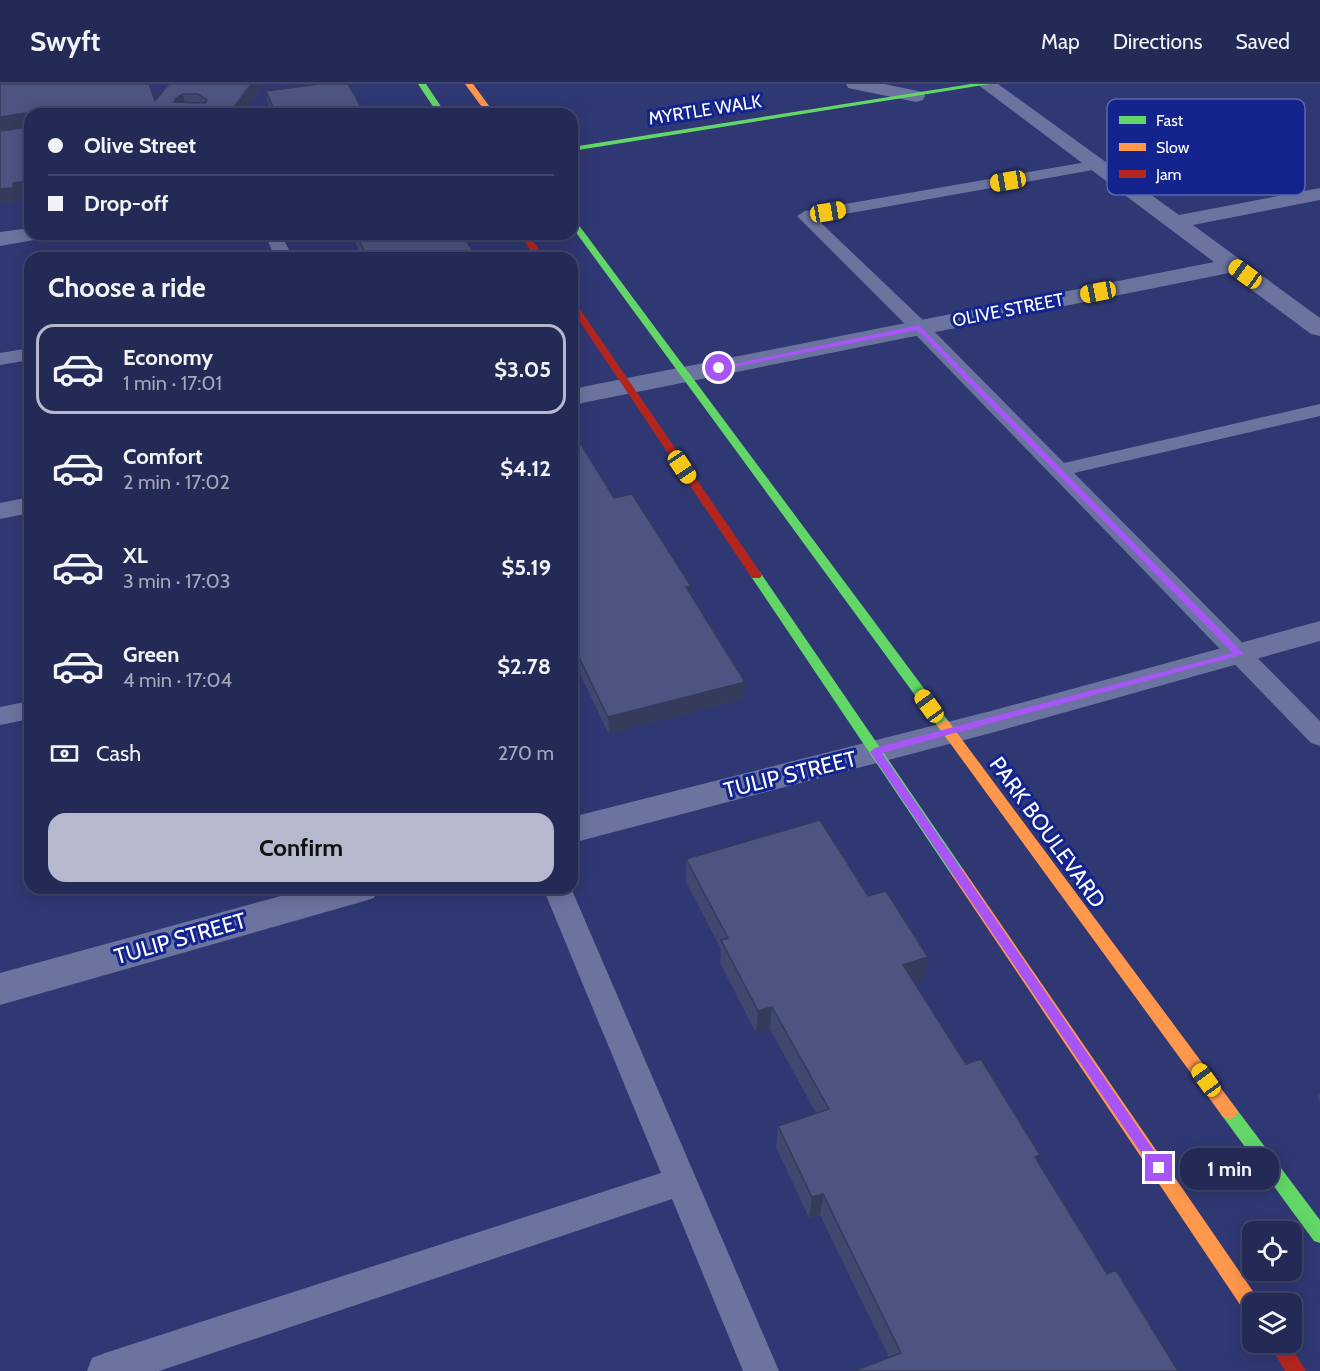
<!DOCTYPE html>
<meta charset="utf-8">
<style>
body{margin:0;font-family:Cabin,sans-serif;background:#2f3660;color:#f1f3f6;height:100vh;display:flex;flex-direction:column;font-size:22px;white-space:nowrap}
*{box-sizing:border-box;margin:0}
p{font-size:20px;color:#a3a7b9}
.icon{flex:none;width:33px;height:33px;fill:none;stroke:currentColor;stroke-width:2;stroke-linecap:round;stroke-linejoin:round}
.map{position:relative;flex:1;overflow:hidden}
.drawer{position:absolute;left:24px;top:168px;width:554px;height:642px;display:flex;flex-direction:column;background:#232a56;border-radius:18px;box-shadow:0 3px 15px #0003,0 0 0 2px #40466c}
.drawer>*{flex:none}
.banner{position:absolute;left:24px;top:24px;width:554px;height:132px;border-radius:18px;box-shadow:0 3px 15px #0003,0 0 0 2px #40466c;display:grid;align-content:center;height:132px;padding:0 24px;background:#232a56}
.fabs{position:absolute;left:1242px;top:1137px;display:grid;gap:12px}
.fabs a{display:grid;place-items:center;width:60px;height:60px;border-radius:12px;background:#232a56;box-shadow:0 3px 15px #0003,0 0 0 2px #40466c;font-size:30px}
.end{position:absolute;width:27px;height:27px;margin:-14px;border:8px solid #a855f7;background:#fff;box-shadow:0 0 0 3px #fff}
.from{border-radius:50%}
.bubble{position:absolute;height:42px;border-radius:18px;background:#232a56;box-shadow:0 3px 15px #0003,0 0 0 2px #40466c;font-size:20px;font-weight:800;line-height:42px;text-align:center}
.car{position:absolute;width:18px;height:36px;margin:-18px -9px;border-radius:8px;box-shadow:0 0 4px 2px #0007;background:linear-gradient(#f5c518 24%,#345 0 40%,#f5c518 0 76%,#345 0 86%,#f5c518 0)}
.banner b{display:flex;align-items:center;gap:21px;height:57px;font-size:22px}
.banner b+b{border-top:2px solid #40466c}
.banner i{width:15px;height:15px;background:#f1f3f6}
ul{padding:0;list-style:none}
li{display:flex;align-items:center;gap:18px;height:90px;margin:0 12px 9px;padding:0 12px;border:3px solid transparent;border-radius:18px}
li div{flex:1}
li b{display:block;font-size:22px}
li em{font-style:normal;font-weight:800}
li.active{border-color:#b6b9ce}
li>.icon{width:54px;height:54px;stroke-width:1.5}
h2{padding:0 24px;font-size:27px;line-height:72px}
.pay{display:flex;align-items:center;gap:15px;height:66px;padding:0 24px;font-size:22px}
.pay p{margin-inline-start:auto}
.cta{display:flex;gap:12px;margin-top:auto;padding:12px 24px}
.cta a{flex:1;height:69px;border-radius:18px;background:#b6b9ce;color:#111;font-size:24px;font-weight:800;line-height:69px;text-align:center}
header{display:flex;align-items:center;gap:36px;box-sizing:border-box;height:84px;padding:0 30px;background:#232a56;border-bottom:2px solid #40466c}
header strong{font-size:28px}
nav{display:flex;gap:33px;margin-inline-start:auto;font-size:21px}
.map>svg:first-child{display:block}
.lines{fill:none;stroke-linecap:round;stroke-linejoin:round}
.lane{fill:#6b749e;fill-rule:evenodd}
.street{fill:#6b749e;fill-rule:evenodd}
.fast{fill:#63d668;fill-rule:evenodd}
.slow{fill:#ff974d;fill-rule:evenodd}
.jam{fill:#b3261e;fill-rule:evenodd}
.wall{fill:#414870}
.shaded-wall{fill:#353b5b}
.building{fill:#4c5482;stroke:#353b5b;stroke-width:1.5;fill-rule:evenodd}
.route{fill:#a855f7}
.labels{text-anchor:middle;stroke-width:6;stroke-linejoin:round;paint-order:stroke}
.far-street-label{font-size:18px;fill:#fff;stroke:#13248e}
.street-label{font-size:22px;fill:#fff;stroke:#13248e}
.key{fill:#13248e;stroke:#5a66b0;stroke-width:1.5}
.key-label{font-size:16px;fill:#fff}
</style>
<header>
<strong>Swyft</strong>
<nav><a>Map</a><a>Directions</a><a>Saved</a></nav>
</header>
<div class="map">
<svg width="1320" height="1287" viewBox="0 0 1320 1287">
<rect width="100%" height="100%" fill="#2f3872"/>
<g class="lines">
<path class="lane" d="M1098 76 1104 78 1106 81 1104 84 817 135 926 239 1064 379 1320 320V332L1074 389 1320 637V662L1311 659 912 247 797 132 805 127Z
M265 150H281L293 174H275Z
M30 264V276L0 281V269Z
M30 617V635L0 641V623Z
M543 804H571L779 1287H743L672 1115 159 1287H87L92 1274 105 1269 661 1089Z"/>
<path class="street" d="M846 0H884L923 8 925 12 923 16 916 18 848 4Z
M977 0H998L1179 131 1320 104V116L1193 141 1320 234V252L1311 250 1229 189 572 321V305L1214 178Z
M30 144V150H43L40 155 0 162V148Z
M30 413V429L0 435V419Z
M1320 537V557L991 649 572 759V733L991 627Z
M310 804H379L374 814 361 818 0 921V889Z"/>
<path class="fast" d="M418 0H426L446 30H438Z
M971 0H990L572 67V63Z
M572 135 575 136 949 638 951 641 949 644H939L572 143Z
M756 487 760 488 963 785 965 789 963 793H953L750 491Z
M1229 1021 1235 1023 1320 1136V1159L1314 1157 1223 1033 1220 1028 1223 1023Z"/>
<path class="slow" d="M465 0H473L495 30H487Z
M944 636 949 638 1235 1023 1238 1028 1235 1033 1229 1035 1223 1033 939 644 937 641Z
M958 783 963 785 1259 1216 1260 1220H1252V1231L1245 1228 953 793 951 789 953 785Z"/>
<path class="jam" d="M520 150H528L545 174H535Z
M572 217 575 218 760 488 762 491 760 494H752L572 226Z
M1268 1258H1288L1306 1287H1285Z"/>
</g>
<path class="wall" d="M0 0 155 17 169 0H264L242 30 17 114 18 118 0 120Z
M266 7 365 30H272L268 21Z
M351 150H462L477 174H363Z
M572 355 614 414 691 511 744 615 609 650 572 574Z
M686 775 868 812 928 873 924 896 914 899 966 980 1038 1077 1107 1190 889 1273 820 1131 809 1134 776 1063 778 1042 816 1029 770 945 756 949 720 879 721 865 686 798Z
M1320 1009V1018L1317 1014Z"/>
<path class="shaded-wall" d="M251 0H264L242 30H229Z
M183 10 186 24 174 18 175 15Z
M26 29 30 43 0 47V33Z
M30 97V112L17 114 18 118 0 120V105L13 99Z
M691 502V519L686 503Z
M745 598 744 615 609 650 608 633Z
M928 873 924 896 899 904 903 881Z
M772 923 770 945 756 949 758 927Z
M823 1110 820 1131 809 1134 812 1113Z"/>
<path class="building" d="M0 0H149L155 17 169 0H251L229 30H30V97L13 99V104L0 105V47L28 43V31L26 29 0 33ZM183 10H198L207 16 205 19 174 18 175 15Z
M319 0H348L365 30H276L266 7Z
M356 150H462L477 174H368Z
M577 354 614 414 632 410 691 502 686 503 745 598 608 633 572 559V355Z
M820 736 868 812 886 807 928 873 903 881 966 980 981 975 1040 1071 1035 1073 1107 1190 1116 1186 1178 1287H854L901 1269 823 1110 812 1113 778 1042 829 1025 772 923 758 927 721 856 728 854 686 775Z"/>
<path class="route" d="M919 241 1244 570 882 669 1163 1080 1165 1084 1163 1088 1159 1090 1154 1088 870 668 875 664 1233 569 917 246 719 286 715 284Z"/>
<g class="labels">
<g class="far-street-label">
<text transform="translate(705 26) rotate(-9)" y="6">MYRTLE WALK</text>
<text transform="translate(1008 226) rotate(-11)" y="6">OLIVE STREET</text>
</g>
<g class="street-label">
<text transform="translate(790 690) rotate(-14)" y="8">TULIP STREET</text>
<text transform="translate(1048 748) rotate(54)" y="8">PARK BOULEVARD</text>
<text transform="translate(180 854) rotate(-16)" y="8">TULIP STREET</text>
</g>
</g>
<rect x="1107" y="15" width="198" height="96" rx="9" class="key"/>
<rect x="1119" y="32" width="27" height="8" fill="#63d668"/>
<rect x="1119" y="59" width="27" height="8" fill="#ff974d"/>
<rect x="1119" y="86" width="27" height="8" fill="#b3261e"/>
<g class="key-label">
<text x="1156" y="42">Fast</text>
<text x="1156" y="69">Slow</text>
<text x="1156" y="96">Jam</text>
</g>
</svg>
<div class="fabs">
<a><svg class="icon" aria-label="locate" viewBox="0 0 24 24"><circle cx="12" cy="12" r="6"/><path d="M12 2v4M12 18v4M2 12h4M18 12h4"/></svg></a>
<a><svg class="icon" aria-label="layers" viewBox="0 0 24 24"><path d="M12 4l9 5-9 5-9-5zM3 14l9 5 9-5"/></svg></a>
</div>
<i class="end from" style="left:719px;top:284px"></i>
<i class="end" style="left:1159px;top:1084px"></i>
<div class="bubble" style="left:1180px;top:1064px;width:99px">1 min</div>
<i class="car" style="left:1008px;top:97px;rotate:260deg"></i>
<i class="car" style="left:828px;top:128px;rotate:80deg"></i>
<i class="car" style="left:1245px;top:190px;rotate:306deg"></i>
<i class="car" style="left:1098px;top:208px;rotate:259deg"></i>
<i class="car" style="left:682px;top:383px;rotate:146deg"></i>
<i class="car" style="left:929px;top:622px;rotate:324deg"></i>
<i class="car" style="left:1206px;top:996px;rotate:324deg"></i>
<div class="banner">
<b><i class="from"></i>Olive Street</b>
<b><i></i>Drop-off</b>
</div>
<section class="drawer">
<h2>Choose a ride</h2>
<ul>
<li class="active"><svg class="icon" aria-label="car" viewBox="0 0 24 24"><path d="M5 17H2v-5l4-1 3-4h7l3 4 3 1v5h-3M9 17h6M6 11h13"/><circle cx="7" cy="17" r="2"/><circle cx="17" cy="17" r="2"/></svg><div><b>Economy</b><p>1 min · 17:01</p></div><em>$3.05</em></li>
<li><svg class="icon" aria-label="car" viewBox="0 0 24 24"><path d="M5 17H2v-5l4-1 3-4h7l3 4 3 1v5h-3M9 17h6M6 11h13"/><circle cx="7" cy="17" r="2"/><circle cx="17" cy="17" r="2"/></svg><div><b>Comfort</b><p>2 min · 17:02</p></div><em>$4.12</em></li>
<li><svg class="icon" aria-label="car" viewBox="0 0 24 24"><path d="M5 17H2v-5l4-1 3-4h7l3 4 3 1v5h-3M9 17h6M6 11h13"/><circle cx="7" cy="17" r="2"/><circle cx="17" cy="17" r="2"/></svg><div><b>XL</b><p>3 min · 17:03</p></div><em>$5.19</em></li>
<li><svg class="icon" aria-label="car" viewBox="0 0 24 24"><path d="M5 17H2v-5l4-1 3-4h7l3 4 3 1v5h-3M9 17h6M6 11h13"/><circle cx="7" cy="17" r="2"/><circle cx="17" cy="17" r="2"/></svg><div><b>Green</b><p>4 min · 17:04</p></div><em>$2.78</em></li>
</ul>
<div class="pay"><svg class="icon" aria-label="cash" viewBox="0 0 24 24"><path d="M3 7h18v10H3z"/><circle cx="12" cy="12" r="2"/></svg>Cash<p>270 m</p></div>
<div class="cta"><a>Confirm</a></div>
</section>
</div>
